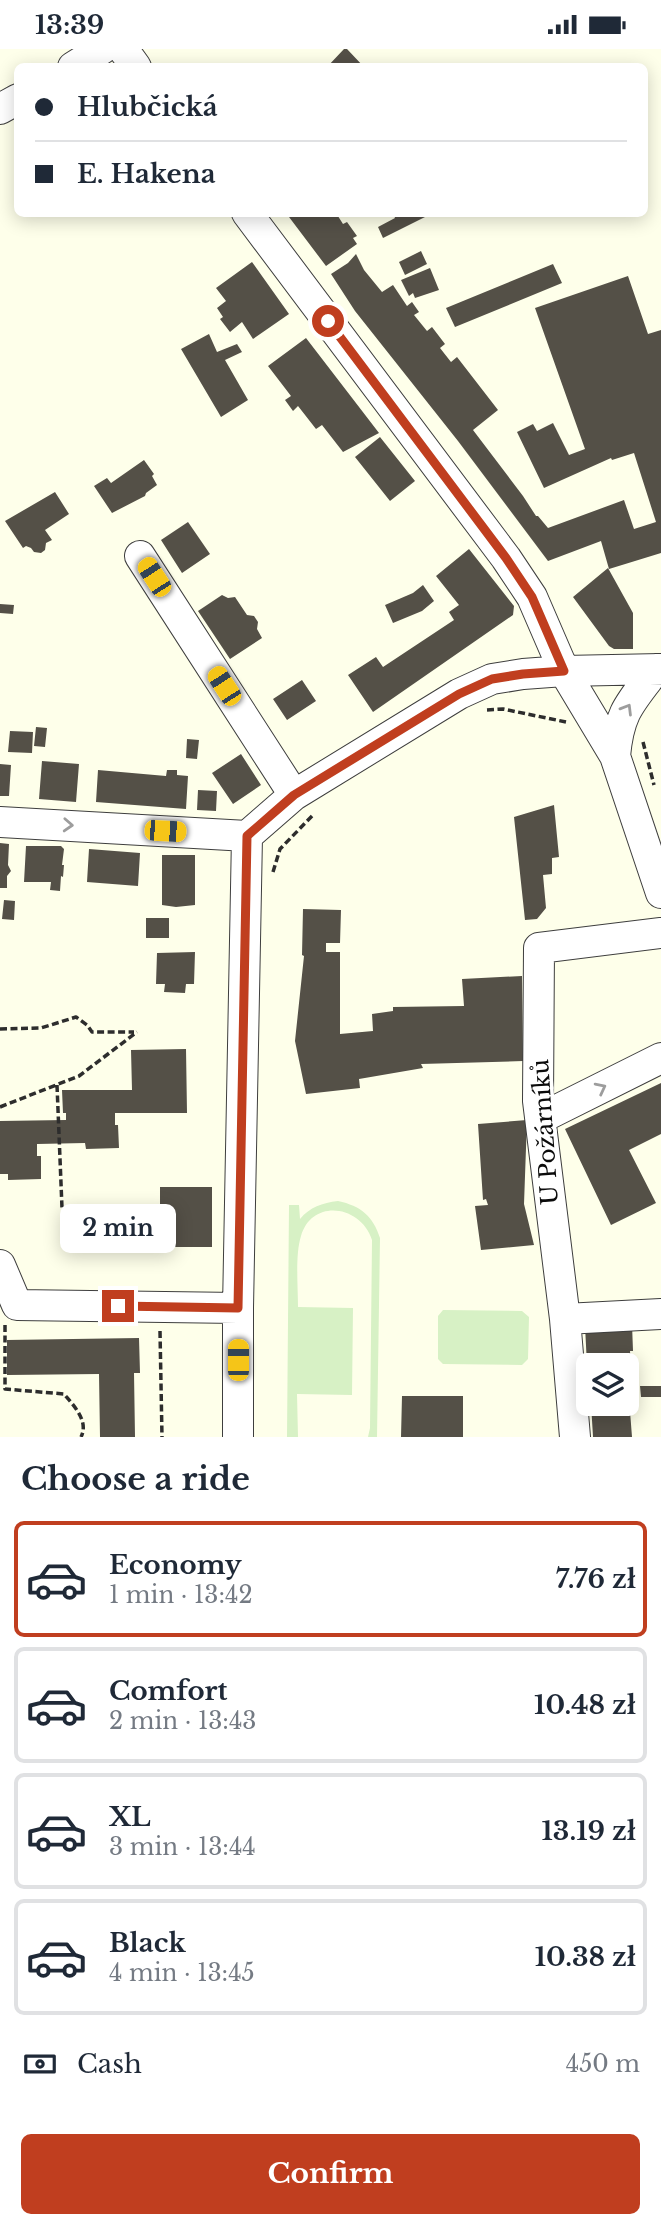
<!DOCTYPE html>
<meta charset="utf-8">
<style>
body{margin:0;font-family:"Libre Baskerville",serif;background:#f6f6f7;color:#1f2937;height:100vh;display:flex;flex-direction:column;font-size:26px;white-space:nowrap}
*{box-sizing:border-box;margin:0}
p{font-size:23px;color:#747a83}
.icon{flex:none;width:38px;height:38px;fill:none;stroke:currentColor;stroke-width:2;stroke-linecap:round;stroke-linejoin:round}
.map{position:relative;height:1388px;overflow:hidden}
.drawer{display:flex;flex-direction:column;background:#fff;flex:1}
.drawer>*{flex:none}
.top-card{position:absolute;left:14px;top:14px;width:634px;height:154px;border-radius:10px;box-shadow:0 4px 18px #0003;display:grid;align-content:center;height:154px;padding:0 21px;background:#fff}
.buttons{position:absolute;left:576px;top:1304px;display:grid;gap:14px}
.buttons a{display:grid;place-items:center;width:63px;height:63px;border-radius:10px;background:#fff;box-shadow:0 4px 18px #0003;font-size:35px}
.end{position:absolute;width:32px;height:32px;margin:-16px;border:9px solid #c03e1f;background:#fff;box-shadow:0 0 0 4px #fff}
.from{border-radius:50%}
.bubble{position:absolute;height:49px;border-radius:10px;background:#fff;box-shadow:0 4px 18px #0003;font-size:23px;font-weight:700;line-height:49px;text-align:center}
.car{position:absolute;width:21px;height:42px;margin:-21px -10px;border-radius:9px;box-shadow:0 0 5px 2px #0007;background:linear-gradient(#f5c518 24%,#345 0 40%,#f5c518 0 76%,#345 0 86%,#f5c518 0)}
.top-card b{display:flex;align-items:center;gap:24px;height:66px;font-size:26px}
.top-card b+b{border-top:2px solid #e0e1e3}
.top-card i{width:18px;height:18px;background:#1f2937}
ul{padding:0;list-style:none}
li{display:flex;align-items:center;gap:21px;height:116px;margin:0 14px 10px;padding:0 7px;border:4px solid #e0e1e3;border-radius:10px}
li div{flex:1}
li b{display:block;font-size:26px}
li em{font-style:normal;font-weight:700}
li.on{border-color:#c03e1f}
li>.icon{width:63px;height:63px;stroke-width:1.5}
h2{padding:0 21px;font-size:32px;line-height:84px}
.pay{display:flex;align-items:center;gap:18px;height:77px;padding:0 21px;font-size:26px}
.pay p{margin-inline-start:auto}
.action{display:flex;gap:14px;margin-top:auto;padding:14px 21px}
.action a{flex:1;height:80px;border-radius:10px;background:#c03e1f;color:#fff;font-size:28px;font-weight:700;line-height:80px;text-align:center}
.status{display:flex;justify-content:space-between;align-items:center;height:49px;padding:0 35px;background:#fff;direction:ltr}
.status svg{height:19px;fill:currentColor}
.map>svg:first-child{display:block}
.pitch{fill:#d7f1c5}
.building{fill:#545047}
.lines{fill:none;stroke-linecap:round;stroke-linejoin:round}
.minor-casing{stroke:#3e3e3e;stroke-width:32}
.path{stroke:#2d2d2d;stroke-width:3.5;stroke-dasharray:7 3.5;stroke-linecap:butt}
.minor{stroke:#fff;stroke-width:30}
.oneway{stroke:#9d9d9d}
.route{stroke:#c03e1f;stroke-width:9}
.labels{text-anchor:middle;stroke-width:7;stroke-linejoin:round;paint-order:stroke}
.street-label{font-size:23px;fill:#0b0b0b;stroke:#fff}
</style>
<div class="status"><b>13:39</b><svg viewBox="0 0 49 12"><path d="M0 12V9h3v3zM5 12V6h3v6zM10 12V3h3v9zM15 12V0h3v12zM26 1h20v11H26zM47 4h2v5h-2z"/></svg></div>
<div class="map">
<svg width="661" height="1388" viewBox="0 0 661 1388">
<rect width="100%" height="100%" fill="#feffea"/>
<path class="pitch" d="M338 1152C361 1157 373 1167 380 1189L377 1388H368L370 1379 372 1191C361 1156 312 1149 301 1187 295 1206 298 1237 298 1258L353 1259 352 1346 297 1345 298 1388H287L289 1156H299L300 1170C310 1158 322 1154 338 1152Z
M443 1261 522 1262 529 1268 528 1310 522 1316 443 1315 438 1310V1267Z"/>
<path class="building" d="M344 0H347L364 18H327Z
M286 164H336L343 175 347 173 357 187 353 189 357 195 326 217Z
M393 164H433L383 189 378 178 395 169Z
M421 202 427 215 405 226 399 213Z
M356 205 364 221 382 243 393 236 407 257 412 253 419 263 414 266 427 282 432 278 445 295 440 299 451 313 457 308 498 361 473 381 523 447 536 467H538L548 479 624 451 634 480 656 473 634 404 612 411 611 409 544 439 517 383 533 375 537 382 553 374 569 406 585 400 535 259 628 227 648 285 661 281V504L609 520 601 492 548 512 458 392 355 262 331 225 348 214Z
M252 213 289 265 253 290 242 273 230 283 220 270 223 268 217 259 226 252 216 239Z
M553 215 562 234 455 278 446 259Z
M430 219 439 241 415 249 413 244 409 247 401 231Z
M209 285 217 303 237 295 242 303 225 311 248 351 221 368 181 300Z
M306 289 379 384 343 403 322 376 316 380 298 357 293 362 285 351 291 347 268 317Z
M380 388 415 432 390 452 355 408Z
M144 411 154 425 152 427 157 436 146 444 145 447 112 464 94 437 107 429 111 434Z
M55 443 69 465 45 481 52 491 46 494 45 501 41 504 34 503 31 499 26 497 23 499 5 472Z
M188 473 210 505 182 524 161 491Z
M469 500 514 557 513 566 373 663 348 626 376 608 383 618 454 571 449 563 459 556 436 527Z
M608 519 633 564V600H614L609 597 573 548Z
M423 536 434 552 422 562 393 574 385 556 413 544Z
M222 546 228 549 235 548 247 566 254 567 258 573 257 580 262 589 230 610 198 562Z
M0 555 14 556 13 565 0 564Z
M302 631 316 652 287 671 273 650Z
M36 678 47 679 45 698 34 697Z
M10 682 33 683 32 704 8 703Z
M187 690 199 691 197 710 186 709Z
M241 705 261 736 233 755 212 724Z
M42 712 79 715 76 753 39 750Z
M0 715 11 716 9 747H0Z
M98 721 166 727 167 721H177V726L188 727 186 760 96 753Z
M198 741 217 742 216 762 197 761Z
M554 756 559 808 552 809V825L543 826 546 859 537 870 525 871 514 768Z
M0 794 9 795 8 816 11 822 7 827V839H0Z
M26 797H61L64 800 62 816H64L63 828 61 827 60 842 50 841 51 833H24Z
M89 800 140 804 138 837 87 833Z
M162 806H195V856L176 858 162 856Z
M4 851 15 852 14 871 2 870Z
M303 860 341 861 340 894H326V903H340V985L373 982 372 965 393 962V958L464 957 462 930 522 927 523 1012 421 1015 423 1019 359 1030 360 1039 306 1045 295 992 304 907 302 906Z
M146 869H169V889H146Z
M195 903 194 935H186L185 944 164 943 165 935H156L157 904Z
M186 1000 187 1064H115V1076H118L119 1099 86 1100 85 1094 37 1095V1107H41V1130L8 1131V1125H0V1072L66 1071V1064H63L62 1041H132L131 1001Z
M661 1034V1085L629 1101 656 1154 611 1176 565 1080Z
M527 1071 524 1155 534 1196 481 1201 475 1157 488 1156 486 1150 483 1151 478 1075Z
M160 1138H212V1198H160V1176L156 1177V1157H160Z
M632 1275 633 1302H630L633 1349H629L632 1388H593L591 1354H626V1316H587L585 1277Z
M139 1289 140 1324H134L135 1388H100L99 1325 7 1326V1291Z
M640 1337H661V1348H641Z
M402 1347H463V1388H401Z"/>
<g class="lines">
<g class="minor-casing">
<path id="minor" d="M123 0 136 18
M73 18 102 0
M0 60 18 50
M247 164 506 509 532 548 564 622 615 707 661 844
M140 507 294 746
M615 707C619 663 630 654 656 620
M0 773 247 787
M541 1069 661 1009
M0 1216 17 1256 238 1259
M565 1270 661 1265
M238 1388V1259L247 787 294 746 459 645 492 630 523 625 564 622 661 620
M575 1388 565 1270 538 1052 539 899 661 884"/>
</g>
<path class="path" d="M487 661 503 660 566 673
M643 693 654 736
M273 823 280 800 314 765
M0 980 41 979 76 968 87 976 92 983H134
M57 1036 62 1159
M0 1058 79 1027 137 983
M5 1276V1340L64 1345C74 1357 89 1372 81 1388
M160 1282 162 1388"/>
<use href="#minor" class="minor"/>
</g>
<defs><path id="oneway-chevron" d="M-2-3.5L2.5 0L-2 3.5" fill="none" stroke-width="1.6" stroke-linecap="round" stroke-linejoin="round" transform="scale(1.75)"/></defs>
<g class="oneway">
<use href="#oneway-chevron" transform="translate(627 660) rotate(-59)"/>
<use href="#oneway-chevron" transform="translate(68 776) rotate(3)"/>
<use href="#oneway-chevron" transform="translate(601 1039) rotate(-27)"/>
</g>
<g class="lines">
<path class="route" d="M118 1257 238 1259 247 787 294 746 459 645 492 630 523 625 564 622 532 548 506 509 328 272"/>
</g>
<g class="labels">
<g class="street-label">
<text transform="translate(545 1083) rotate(-94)" y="8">U Požárníků</text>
</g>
</g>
</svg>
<div class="buttons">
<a><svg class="icon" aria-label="layers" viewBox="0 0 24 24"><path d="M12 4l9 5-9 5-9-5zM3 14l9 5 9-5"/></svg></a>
</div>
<i class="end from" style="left:328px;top:272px"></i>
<i class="end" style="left:118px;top:1257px"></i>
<div class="bubble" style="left:60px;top:1155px;width:116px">2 min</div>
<i class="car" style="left:154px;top:528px;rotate:327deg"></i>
<i class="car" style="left:224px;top:637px;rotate:327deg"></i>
<i class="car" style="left:165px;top:782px;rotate:93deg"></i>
<i class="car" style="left:238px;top:1311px;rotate:0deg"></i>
<div class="top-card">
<b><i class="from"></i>Hlubčická</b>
<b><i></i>E. Hakena</b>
</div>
</div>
<section class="drawer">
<h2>Choose a ride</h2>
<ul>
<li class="on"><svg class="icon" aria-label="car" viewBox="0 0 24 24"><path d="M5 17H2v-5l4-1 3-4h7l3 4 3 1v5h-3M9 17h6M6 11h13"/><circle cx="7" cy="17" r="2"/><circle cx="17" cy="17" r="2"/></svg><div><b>Economy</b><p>1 min · 13:42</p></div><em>7.76 zł</em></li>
<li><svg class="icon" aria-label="car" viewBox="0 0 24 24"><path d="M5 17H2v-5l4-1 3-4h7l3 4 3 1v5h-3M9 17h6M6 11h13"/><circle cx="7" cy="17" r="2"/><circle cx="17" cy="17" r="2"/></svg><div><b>Comfort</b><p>2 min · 13:43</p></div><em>10.48 zł</em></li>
<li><svg class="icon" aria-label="car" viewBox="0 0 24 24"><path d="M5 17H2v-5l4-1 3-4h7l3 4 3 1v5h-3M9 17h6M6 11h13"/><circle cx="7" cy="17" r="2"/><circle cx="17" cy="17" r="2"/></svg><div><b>XL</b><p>3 min · 13:44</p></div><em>13.19 zł</em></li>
<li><svg class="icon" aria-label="car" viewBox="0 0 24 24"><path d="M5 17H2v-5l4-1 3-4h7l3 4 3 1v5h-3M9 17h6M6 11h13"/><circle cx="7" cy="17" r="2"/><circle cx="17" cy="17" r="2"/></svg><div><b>Black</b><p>4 min · 13:45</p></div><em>10.38 zł</em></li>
</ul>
<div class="pay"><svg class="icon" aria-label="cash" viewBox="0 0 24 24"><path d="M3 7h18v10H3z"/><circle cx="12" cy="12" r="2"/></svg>Cash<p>450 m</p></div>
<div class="action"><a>Confirm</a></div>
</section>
